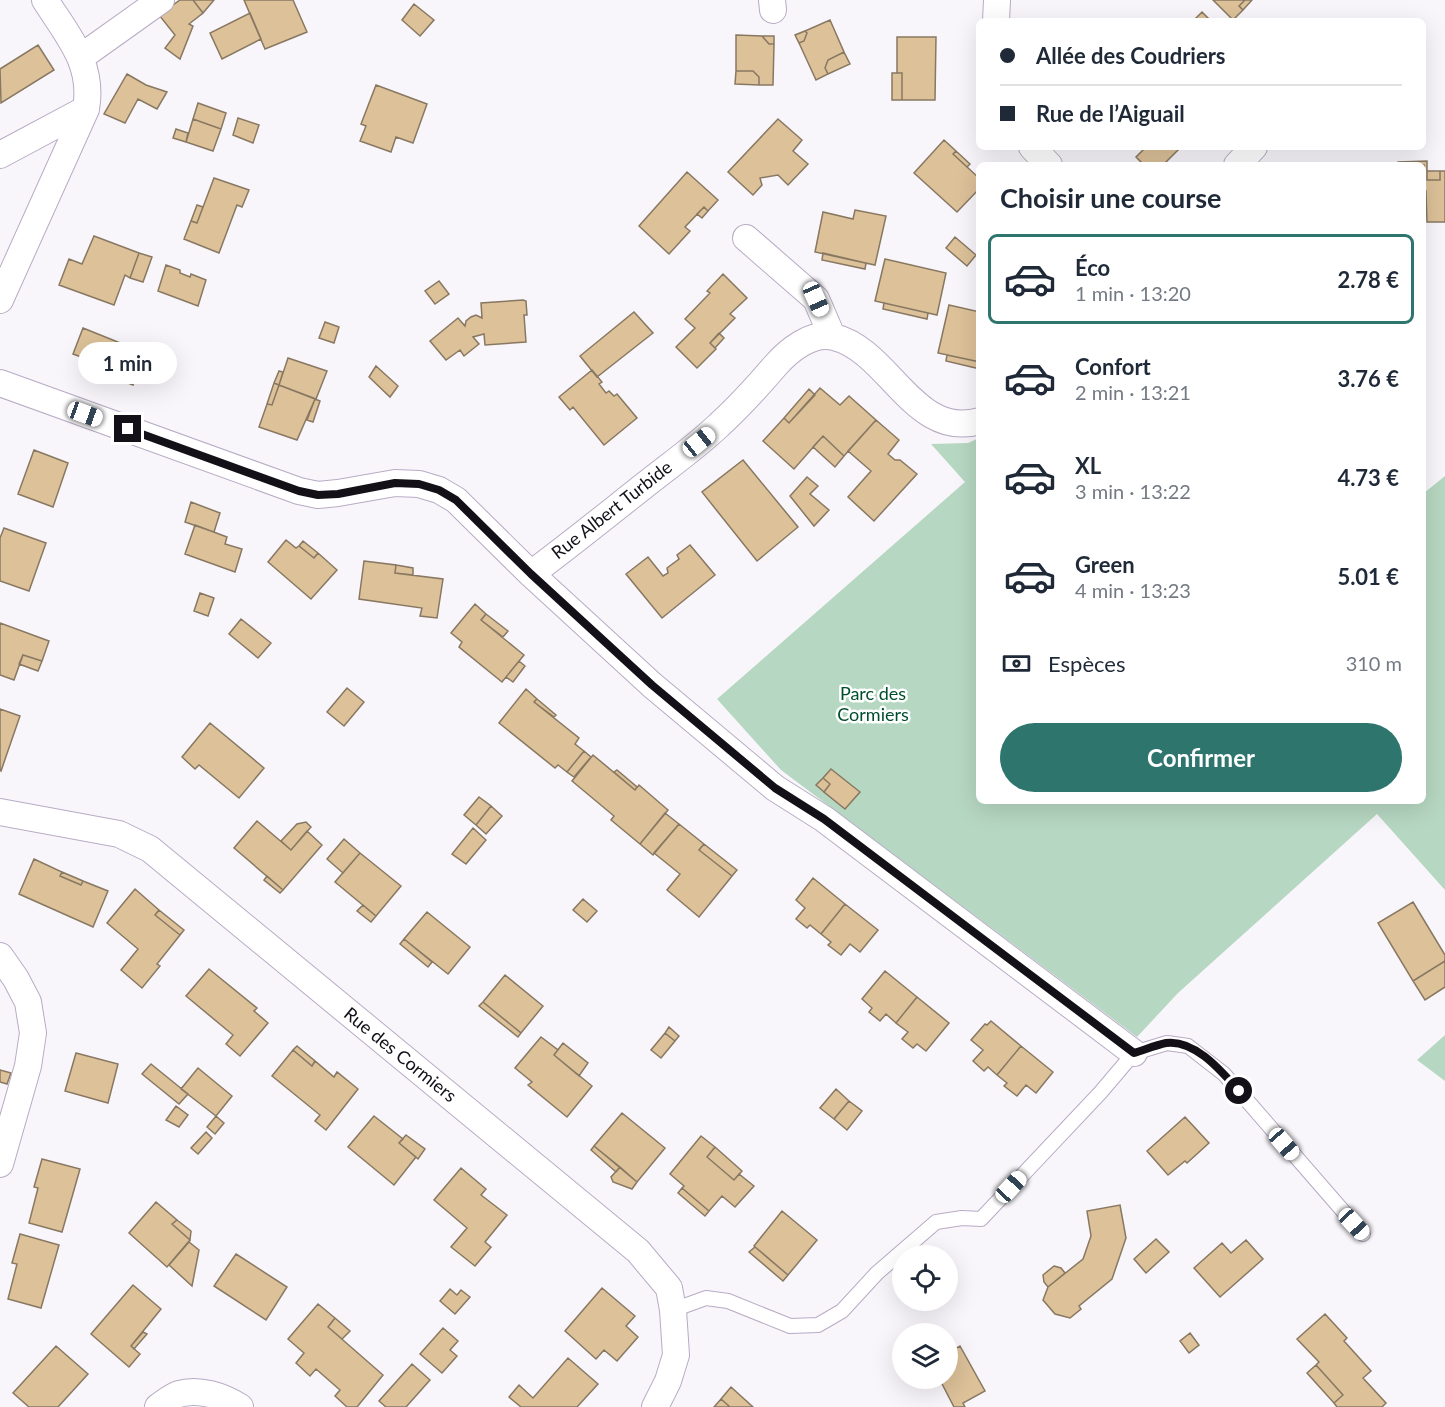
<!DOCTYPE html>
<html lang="fr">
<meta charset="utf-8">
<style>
body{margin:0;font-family:Lato,sans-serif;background:#f2f2f3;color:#1f2937;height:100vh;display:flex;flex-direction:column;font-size:22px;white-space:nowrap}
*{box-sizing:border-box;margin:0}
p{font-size:20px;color:#747a83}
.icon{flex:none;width:33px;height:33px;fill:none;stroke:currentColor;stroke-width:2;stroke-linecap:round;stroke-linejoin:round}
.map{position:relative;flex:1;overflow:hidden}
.side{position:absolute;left:976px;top:162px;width:450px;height:642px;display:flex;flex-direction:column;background:#fff;border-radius:9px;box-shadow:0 6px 24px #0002}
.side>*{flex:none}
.top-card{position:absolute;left:976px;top:18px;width:450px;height:132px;border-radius:9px;box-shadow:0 6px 24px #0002;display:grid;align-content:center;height:132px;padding:0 24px;background:#fff}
.buttons{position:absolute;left:892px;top:1245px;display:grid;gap:12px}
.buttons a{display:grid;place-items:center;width:66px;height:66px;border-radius:50%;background:#fff;box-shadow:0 6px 24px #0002;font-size:30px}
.end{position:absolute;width:27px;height:27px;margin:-14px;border:8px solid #141018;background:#fff;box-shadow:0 0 0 3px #fff}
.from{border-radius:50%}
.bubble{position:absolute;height:42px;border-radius:21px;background:#fff;box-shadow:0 6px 24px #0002;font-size:20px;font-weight:700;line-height:42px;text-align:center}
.car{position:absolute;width:18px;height:36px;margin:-18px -9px;border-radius:8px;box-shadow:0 0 4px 2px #0007;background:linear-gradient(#fff 24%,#345 0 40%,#fff 0 76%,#345 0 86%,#fff 0)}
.top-card b{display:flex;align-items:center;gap:21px;height:57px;font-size:22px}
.top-card b+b{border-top:2px solid #e0e1e3}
.top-card i{width:15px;height:15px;background:#1f2937}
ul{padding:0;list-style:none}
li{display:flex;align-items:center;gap:18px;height:90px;margin:0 12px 9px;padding:0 12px;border:3px solid transparent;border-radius:9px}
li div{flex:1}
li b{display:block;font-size:22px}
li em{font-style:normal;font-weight:700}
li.active{border-color:#2e756e}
li>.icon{width:54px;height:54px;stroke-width:1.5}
h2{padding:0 24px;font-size:27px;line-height:72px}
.pay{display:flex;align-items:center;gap:15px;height:66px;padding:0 24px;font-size:22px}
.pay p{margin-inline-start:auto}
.button{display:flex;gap:12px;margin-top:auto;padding:12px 24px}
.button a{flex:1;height:69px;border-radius:36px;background:#2e756e;color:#fff;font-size:24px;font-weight:700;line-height:69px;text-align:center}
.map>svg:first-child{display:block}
.green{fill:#b6d7c1}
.building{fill:#dcc199;stroke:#887862;stroke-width:1.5}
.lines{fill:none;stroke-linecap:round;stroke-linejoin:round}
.service-casing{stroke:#b8abc5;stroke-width:16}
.minor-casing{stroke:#b8abc5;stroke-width:28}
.service{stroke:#fff;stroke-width:14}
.minor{stroke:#fff;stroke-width:26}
.route{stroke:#141018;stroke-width:8}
.labels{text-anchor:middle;stroke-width:5;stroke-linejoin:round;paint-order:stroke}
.street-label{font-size:18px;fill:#141018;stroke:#fff}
.park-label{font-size:18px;fill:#004f2c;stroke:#fff}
</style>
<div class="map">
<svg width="1445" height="1407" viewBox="0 0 1445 1407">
<rect width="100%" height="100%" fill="#f9f6fb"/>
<path class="green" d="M979 438 980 801H1424V493L1445 476V890L1377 814 1178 993 1137 1037 781 770 717 699 965 482 931 444 968 443Z
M1445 1035V1081L1417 1060Z"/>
<path class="building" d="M180 0H193L203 13 189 24 193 26 180 59 165 48 175 35 159 15Z
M193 0H214L203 13Z
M244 0H293L307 32 265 49Z
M1213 0H1245L1239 6 1243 10 1233 20Z
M1245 0H1252L1243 10 1239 6Z
M414 4 434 20 420 36 402 20Z
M1202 12 1211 21H1193Z
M250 13 261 39 222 59 210 33Z
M830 20 844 52 828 60 825 68 828 74 816 80 799 43 804 41 807 33 805 31Z
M805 31 807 33 804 41 799 43 795 35Z
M736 35 762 36 769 44H774L773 85H759V77L753 71H736Z
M762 36H774V44H769Z
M897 37H936L935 100H902V73H897Z
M38 45 54 70 1 103 0 69Z
M844 52 850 64 828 74 825 68 828 60Z
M736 71H753L759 77V85L735 84Z
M892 73H902V100H892Z
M127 74 146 85 167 92 157 109 138 99 125 123 104 114Z
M376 85 427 104 413 143 396 137 391 152 360 141 366 126 361 124Z
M198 103 226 113 221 129 193 119Z
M238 118 259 125 253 143 233 135Z
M193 119 221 129 213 151 186 142Z
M778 119 802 140 793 151 808 164 788 185 778 175 760 178 762 185 753 195 728 172Z
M176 129 188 133 186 142 173 138Z
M944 140 956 151 953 154 980 179V188L957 212 914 173Z
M1146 147H1181L1163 165H1144L1136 157Z
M956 151 970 164 967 167 953 154Z
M1427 161V180H1440V171H1445V222H1427L1426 191H1424V165H1396L1398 162Z
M1427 171H1440V180H1427Z
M687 172 718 200 708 211 704 207 685 227 690 231 669 254 639 226Z
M214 178 249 190 242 207 237 205 219 253 184 239 191 221 197 223Z
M197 205 203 207 197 223 191 221Z
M704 207 708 211 702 218 697 214Z
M855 210 886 216 875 265 815 252 823 212 853 219Z
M94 236 139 253 130 278 125 275 114 305 59 285 69 259 82 264Z
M955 237 976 255 967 266 946 248Z
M139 253 152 257 143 282 130 278Z
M823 253 866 263 865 269 822 260Z
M885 259 946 273 937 315 875 301Z
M166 265 180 270V273L190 277 191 274 206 280 198 306 158 291Z
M723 274 747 298 730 314 735 318 710 343 716 349 697 368 676 347 695 328 685 319 710 293 707 291Z
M439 281 449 294 435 304 425 291Z
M523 300 526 301 527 315H524L526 342 485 345 484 334 473 337 479 344 464 356 460 350 446 360 430 341 458 318 465 326 466 321 471 317 476 315 482 318 481 303Z
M884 303 928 313 927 319 883 309Z
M949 305 980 312 978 320 980 321V362L938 353Z
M634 312 653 333 597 377 580 356Z
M325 322 339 327 334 343 319 338Z
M83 328 145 353 133 385 82 365 84 358 73 354Z
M719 333 724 338 715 348 710 343Z
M947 355 980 362V369L946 361Z
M288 358 327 371 316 399 279 385Z
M376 366 398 386 390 397 369 377Z
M592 370 602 382 599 384 606 393 609 391 614 396 617 394 637 418 604 445 573 407 570 410 559 397Z
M279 371 283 372 279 385 274 383Z
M274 383 279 385 272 405 267 404Z
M279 385 315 399 297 440 259 427 267 404 272 405Z
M820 388 840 405 849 396 876 420 844 456 823 436 794 469 763 441 784 418 789 423Z
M809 389 815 395 789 423 784 418Z
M315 399 320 401 313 422 307 420Z
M876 420 899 440 888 454 895 460H900L917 474 874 521 848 497 871 471 848 451Z
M823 436 844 456 835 467 813 447Z
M34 450 68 463 53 507 18 494Z
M743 460 798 527 757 561 702 492Z
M807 477 818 486 810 494 829 510 814 526 790 496Z
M191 502 220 513 214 532 185 522Z
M195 525 227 537 225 544 242 549 235 572 185 554Z
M4 528 46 543 29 591 0 581V538Z
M286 540 296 548 299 546 314 558 318 553 337 570 311 599 268 562Z
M303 541 318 553 314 558 299 546Z
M690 545 715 575 662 618 626 574 648 557 663 576 668 573 667 568 679 559 677 555Z
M364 561 396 565 395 573 443 579 437 618 420 616 422 608 359 599Z
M396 565 413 568V575L395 573Z
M200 593 214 598 208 616 194 611Z
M475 604 486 614 481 620 524 655 502 682 459 647 462 642 451 633Z
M486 614 508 631 503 637 481 620Z
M241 619 271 643 258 658 229 634Z
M0 623 49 641 42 661 23 655 14 680 0 675Z
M23 655 42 661 38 671 19 664Z
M519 661 525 666 513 682 506 677Z
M347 688 364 702 344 726 327 712Z
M526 689 537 699 534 702 579 738 575 744 584 751 567 772 558 765 555 768 499 723Z
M537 699 556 715 554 717 534 702Z
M0 709 20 716 1 771 0 770Z
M210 723 264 768 239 798 199 765 195 769 182 757Z
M584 751 591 757 574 777 567 772Z
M593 755 635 790 639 785 668 810 640 844 611 820 614 816 572 781Z
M831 769 860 792 845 809 824 792 830 784 823 778Z
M617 770 637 787 635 790 614 772Z
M823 778 830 784 824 792 816 785Z
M479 797 491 806 476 825 464 815Z
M491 806 502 816 486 834 476 825Z
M665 813 679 824 653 855 640 844Z
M257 821 291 850 307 831 322 845 283 890 234 848Z
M306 822 311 827 291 850 281 841 297 824Z
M679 824 704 844 699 850 732 876 699 917 667 890 680 874 654 853Z
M473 828 486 840 466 864 452 854Z
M344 839 360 853 343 873 327 859Z
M704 844 737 870 732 876 699 850Z
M360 853 401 886 376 916 335 882Z
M34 859 62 872 60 876 81 885 83 881 108 891 93 927 19 894Z
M62 872 83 881 81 885 60 876Z
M267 876 283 890 280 893 264 880Z
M813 878 845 904 821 934 810 925 807 928 796 919 805 908 796 900Z
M135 889 159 910 155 915 180 935 157 964 160 966 142 988 121 970 138 949 107 923Z
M583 899 597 911 587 922 573 910Z
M1413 902 1445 955V961L1413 981 1378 923Z
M845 904 878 930 860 952 850 944 841 955 828 945 831 942 821 934Z
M363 905 376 916 371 922 357 911Z
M159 910 184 930 180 935 155 915Z
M427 912 470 947 448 974 404 939Z
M404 939 432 962 428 967 400 944Z
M1445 961V987L1425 1000 1413 981Z
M209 969 257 1008 254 1011 268 1023 240 1056 226 1044 233 1035 186 996Z
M885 971 917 997 896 1023 886 1014 880 1021 869 1012 872 1008 862 999Z
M505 975 543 1006 521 1033 483 1002Z
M917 997 949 1023 926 1051 917 1044 913 1048 902 1039 908 1032 896 1023Z
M483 1002 521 1033 518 1037 479 1006Z
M991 1021 1021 1046 997 1075 988 1067 984 1071 973 1061 983 1050 971 1040 985 1024 987 1025Z
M669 1027 679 1036 675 1041 665 1033Z
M665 1033 675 1041 661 1058 651 1050Z
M541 1037 558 1050 554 1055 592 1086 567 1117 528 1085 532 1082 515 1068Z
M563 1043 588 1063 579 1076 554 1055Z
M297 1046 315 1061 312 1066 293 1050Z
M1021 1046 1053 1072 1036 1093 1026 1085 1017 1096 1004 1086 1007 1083 997 1075Z
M293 1050 312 1066 315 1061 334 1077 337 1072 358 1089 326 1130 315 1121 320 1115 272 1076Z
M76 1053 118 1064 108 1103 65 1091Z
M151 1064 188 1094 179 1104 142 1074Z
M198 1068 232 1096 216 1116 181 1089Z
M0 1070 11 1073 7 1084 0 1082Z
M836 1089 849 1101 834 1119 820 1108Z
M849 1101 862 1111 847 1130 834 1119Z
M176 1106 188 1115 179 1127 166 1120Z
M622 1113 665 1148 637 1182 594 1146Z
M216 1116 224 1123 215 1134 207 1127Z
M374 1116 403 1139 399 1143 416 1157 394 1185 348 1147Z
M1185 1117 1209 1143 1187 1163 1185 1161 1168 1175 1147 1151Z
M206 1132 212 1138 198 1154 191 1148Z
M406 1135 425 1149 418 1159 399 1143Z
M701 1136 715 1147 707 1157 734 1180 739 1174 754 1186 735 1207 722 1196 709 1211 682 1188 684 1186 670 1174Z
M594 1146 620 1167 616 1172 591 1150Z
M715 1147 742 1171 734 1180 707 1157Z
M42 1159 80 1169 62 1232 29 1223 38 1188 34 1187Z
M620 1167 637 1182 632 1189 613 1182 611 1177Z
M461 1168 486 1189 481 1195 507 1215 485 1242 491 1247 475 1266 451 1247 467 1228 434 1200Z
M682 1188 709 1211 705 1216 678 1193Z
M156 1202 177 1220 172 1224 190 1240 167 1267 129 1233Z
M1120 1205 1126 1238 1112 1279 1079 1306 1081 1309 1070 1318 1055 1314 1043 1300 1048 1287 1083 1259 1091 1236 1087 1211Z
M782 1211 817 1240 788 1275 754 1246Z
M177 1220 191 1231 190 1240 172 1224Z
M20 1234 59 1245 41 1308 8 1299 17 1264 12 1263Z
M1156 1239 1169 1252 1146 1273 1134 1259Z
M1246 1240 1263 1259 1220 1297 1194 1268 1222 1243 1231 1253Z
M189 1242 199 1250 192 1286 169 1265Z
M755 1247 788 1275 783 1281 749 1252Z
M236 1254 287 1287 266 1320 214 1286Z
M1054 1266 1061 1268 1065 1273 1048 1287 1044 1282 1043 1275Z
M133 1285 161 1309 131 1346 140 1354 129 1367 91 1334Z
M602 1288 635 1316 626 1326 638 1337 617 1361 604 1350 596 1359 565 1331Z
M450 1289 457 1295 461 1290 470 1297 455 1314 440 1301Z
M318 1304 335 1318 328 1327 383 1375 357 1407H347L335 1396 340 1390 316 1369 310 1376 296 1363 304 1353 288 1339Z
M1325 1314 1347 1338 1344 1341 1371 1371 1363 1378 1386 1403 1382 1407H1337L1334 1403 1343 1395 1316 1365 1319 1362 1297 1339Z
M335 1318 350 1331 342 1339 328 1327Z
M443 1328 458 1341 450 1350 457 1356 442 1373 420 1354Z
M143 1332 147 1334 134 1349 131 1346Z
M1190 1333 1199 1345 1189 1353 1180 1341Z
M56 1346 88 1374 58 1407H29L13 1393Z
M960 1346 985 1391 963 1403 965 1407H954L939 1378H948V1353Z
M568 1358 598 1384 577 1407H521L509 1397 519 1385 533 1398Z
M412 1364 430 1380 406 1407H386L379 1401Z
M1316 1365 1343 1395 1334 1403 1307 1373Z
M731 1387 753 1407H730L721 1399Z
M721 1399 730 1407H714Z"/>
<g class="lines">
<g class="service-casing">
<path id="service" d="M673 1310 706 1298 728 1301 790 1326 818 1325 842 1311 877 1273 936 1222 962 1218 981 1219 1100 1093 1134 1053 1167 1043 1188 1046 1224 1074 1363 1234"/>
</g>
<g class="minor-casing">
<path id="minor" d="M772 0 773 10
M996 21 997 0
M81 57 161 0
M1032 147 1049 165
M0 155 86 109
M1237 165 1254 147
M746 238 816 299 832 336
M0 300 86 109C94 64 68 36 45 0
M0 383 299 491 318 495 338 493 395 483 419 484 439 490 456 500 531 574 652 685 775 788 824 819 1134 1053
M531 574C570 545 607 515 645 485 670 465 696 447 719 425 739 407 757 387 775 366 788 351 812 331 834 337 890 351 914 440 980 421
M0 812 119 834 150 849 638 1251 669 1288 673 1310 676 1355 668 1381 655 1407
M0 956 16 979 28 1002 33 1033 28 1066 0 1164
M158 1407C164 1403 172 1396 179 1394 199 1388 223 1396 240 1407"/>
</g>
<use href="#service" class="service"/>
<use href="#minor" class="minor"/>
</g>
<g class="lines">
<path class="route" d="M128 429 299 491 318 495 338 494 395 483 419 484 439 490 456 500 531 574 652 685 775 788 824 819 1134 1053C1144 1050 1156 1045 1166 1043 1195 1039 1222 1072 1239 1091"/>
</g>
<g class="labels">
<g class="street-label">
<text transform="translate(612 510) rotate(-38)" y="6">Rue Albert Turbide</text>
<text transform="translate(400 1055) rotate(39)" y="6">Rue des Cormiers</text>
</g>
<g class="park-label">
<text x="873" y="700">Parc des<tspan x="873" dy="21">Cormiers</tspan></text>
</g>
</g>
</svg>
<div class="buttons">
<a><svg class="icon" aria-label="locate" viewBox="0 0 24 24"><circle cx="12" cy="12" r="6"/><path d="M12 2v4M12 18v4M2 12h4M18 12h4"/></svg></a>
<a><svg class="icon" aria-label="layers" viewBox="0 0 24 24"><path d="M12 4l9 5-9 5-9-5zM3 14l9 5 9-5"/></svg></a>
</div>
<i class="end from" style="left:1239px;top:1091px"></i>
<i class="end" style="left:128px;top:429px"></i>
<div class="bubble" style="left:78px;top:342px;width:99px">1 min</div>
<i class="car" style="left:816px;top:299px;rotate:156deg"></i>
<i class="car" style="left:85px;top:414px;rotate:110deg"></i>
<i class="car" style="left:699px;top:442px;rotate:51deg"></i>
<i class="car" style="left:1284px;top:1144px;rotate:139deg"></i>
<i class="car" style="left:1011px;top:1187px;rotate:43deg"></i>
<i class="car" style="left:1354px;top:1224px;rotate:137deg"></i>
<div class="top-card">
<b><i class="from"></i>Allée des Coudriers</b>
<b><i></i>Rue de l’Aiguail</b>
</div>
<section class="side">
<h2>Choisir une course</h2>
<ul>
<li class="active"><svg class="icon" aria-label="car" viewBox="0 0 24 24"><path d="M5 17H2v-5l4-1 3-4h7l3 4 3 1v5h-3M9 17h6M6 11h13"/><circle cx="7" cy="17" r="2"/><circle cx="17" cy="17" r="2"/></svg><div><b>Éco</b><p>1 min · 13:20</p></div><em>2.78 €</em></li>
<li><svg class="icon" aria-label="car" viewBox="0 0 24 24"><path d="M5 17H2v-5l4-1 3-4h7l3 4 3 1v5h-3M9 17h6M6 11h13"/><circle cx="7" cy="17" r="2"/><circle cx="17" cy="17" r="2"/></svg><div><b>Confort</b><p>2 min · 13:21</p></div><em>3.76 €</em></li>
<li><svg class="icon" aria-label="car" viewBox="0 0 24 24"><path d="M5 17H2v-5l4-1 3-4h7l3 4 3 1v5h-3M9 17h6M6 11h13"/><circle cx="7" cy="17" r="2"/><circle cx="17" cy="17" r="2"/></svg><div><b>XL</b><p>3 min · 13:22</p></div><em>4.73 €</em></li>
<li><svg class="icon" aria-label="car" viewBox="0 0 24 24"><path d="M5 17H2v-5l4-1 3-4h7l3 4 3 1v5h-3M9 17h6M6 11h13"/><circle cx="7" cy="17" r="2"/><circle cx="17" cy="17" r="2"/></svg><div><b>Green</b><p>4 min · 13:23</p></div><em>5.01 €</em></li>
</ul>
<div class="pay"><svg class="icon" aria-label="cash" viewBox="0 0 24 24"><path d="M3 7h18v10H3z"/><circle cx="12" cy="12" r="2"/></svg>Espèces<p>310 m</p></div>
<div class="button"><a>Confirmer</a></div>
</section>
</div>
